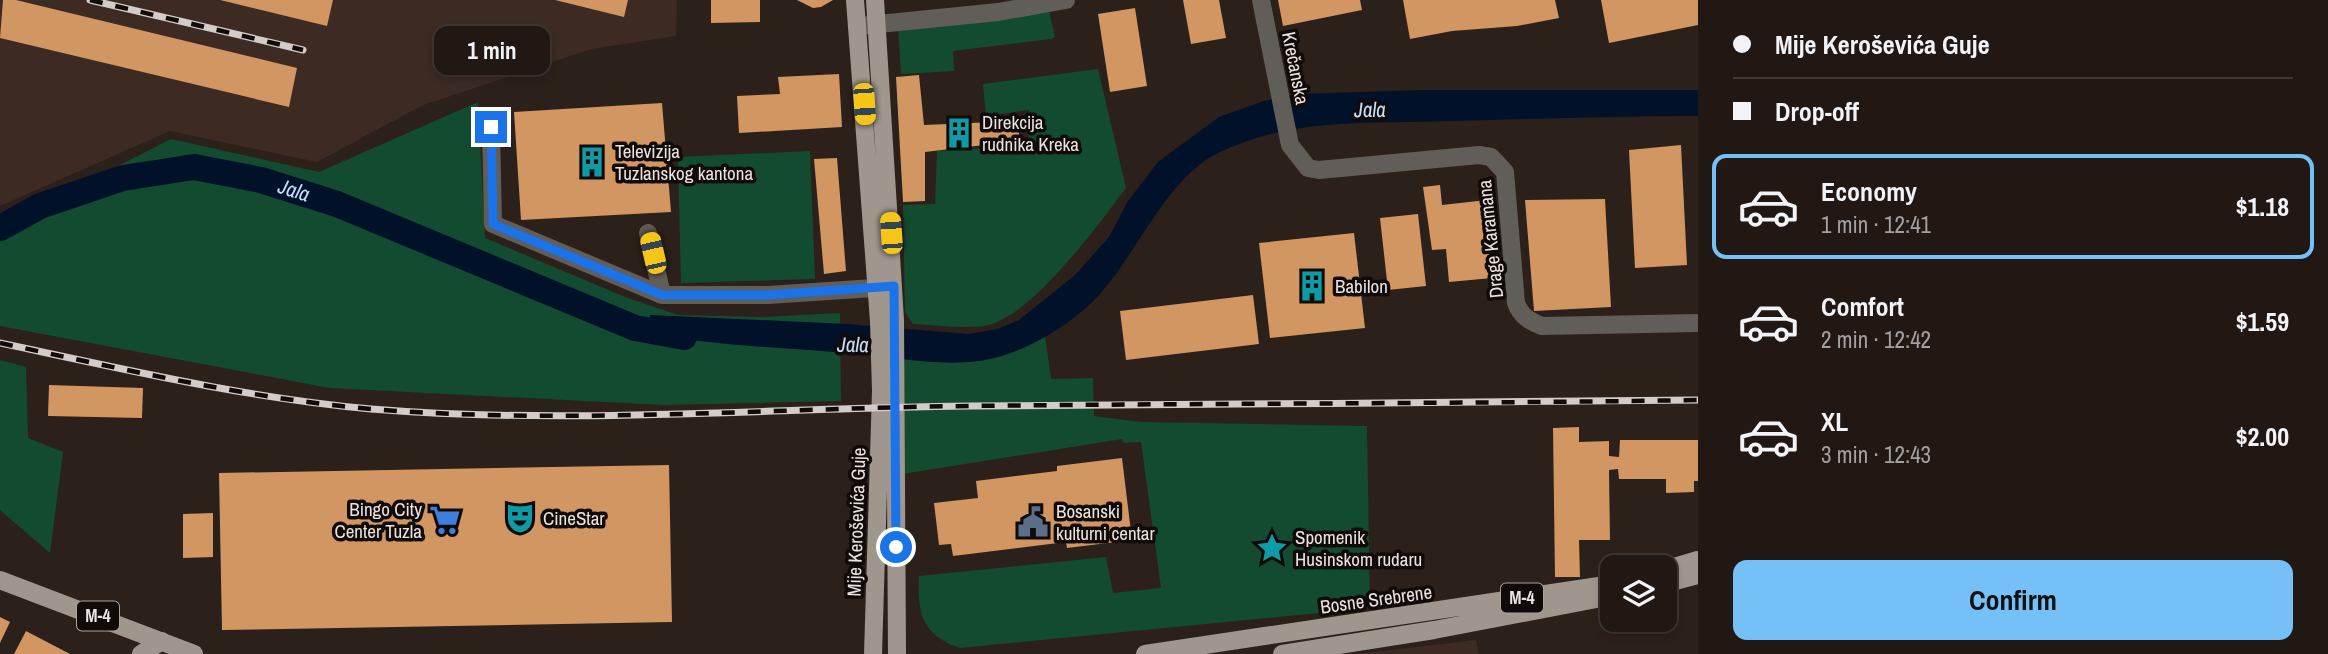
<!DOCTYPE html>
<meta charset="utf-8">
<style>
body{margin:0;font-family:"Archivo Narrow",sans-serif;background:#2d2522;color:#f1f3f6;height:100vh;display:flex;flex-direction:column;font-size:26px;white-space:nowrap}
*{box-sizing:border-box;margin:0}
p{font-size:23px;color:#a2a0a0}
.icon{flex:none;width:38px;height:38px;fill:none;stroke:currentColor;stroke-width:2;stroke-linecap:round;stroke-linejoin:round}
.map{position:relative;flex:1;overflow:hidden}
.panel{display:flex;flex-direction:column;background:#211814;width:630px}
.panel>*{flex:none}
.banner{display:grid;align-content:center;height:154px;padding:0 35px;background:#211814}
.tools{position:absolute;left:1600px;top:555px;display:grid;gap:14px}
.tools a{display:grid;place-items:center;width:77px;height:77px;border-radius:14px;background:#211814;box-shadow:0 4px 10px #0003,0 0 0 2px #3e3734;font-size:35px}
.end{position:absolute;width:32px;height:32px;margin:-16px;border:9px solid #1a73e8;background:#fff;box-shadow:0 0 0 4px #fff}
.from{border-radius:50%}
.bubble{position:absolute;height:49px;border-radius:14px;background:#211814;box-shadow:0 4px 10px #0003,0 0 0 2px #3e3734;font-size:23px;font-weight:700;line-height:49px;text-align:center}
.car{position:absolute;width:21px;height:42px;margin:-21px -10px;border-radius:9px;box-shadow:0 0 5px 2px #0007;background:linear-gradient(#f5c518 24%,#345 0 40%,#f5c518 0 76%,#345 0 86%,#f5c518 0)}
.banner b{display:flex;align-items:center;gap:24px;height:66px;font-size:26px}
.banner b+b{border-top:2px solid #3e3734}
.banner i{width:18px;height:18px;background:#f1f3f6}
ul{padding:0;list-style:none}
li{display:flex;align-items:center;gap:21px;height:105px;margin:0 14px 10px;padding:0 21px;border:4px solid transparent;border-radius:14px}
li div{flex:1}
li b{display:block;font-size:26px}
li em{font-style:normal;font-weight:700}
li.on{border-color:#75c0f6}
li>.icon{width:63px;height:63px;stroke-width:1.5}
.primary-button{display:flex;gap:14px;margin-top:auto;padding:14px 35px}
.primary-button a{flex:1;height:80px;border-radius:14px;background:#75c0f6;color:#111;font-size:28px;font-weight:700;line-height:80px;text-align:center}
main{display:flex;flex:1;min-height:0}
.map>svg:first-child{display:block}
.built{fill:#3c2a23}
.green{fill:#134b31}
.water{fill:#001129}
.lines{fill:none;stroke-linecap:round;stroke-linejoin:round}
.river{stroke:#001129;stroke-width:26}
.building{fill:#d19662}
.minor{stroke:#615d58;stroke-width:18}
.major{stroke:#9f978d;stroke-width:18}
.rail-casing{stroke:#d4ccc9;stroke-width:7}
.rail{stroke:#100b09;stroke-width:4.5;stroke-dasharray:13;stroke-linecap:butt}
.route{stroke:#1a73e8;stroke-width:9}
.labels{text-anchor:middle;stroke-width:7;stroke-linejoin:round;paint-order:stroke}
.shield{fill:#100b09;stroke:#a9a2a0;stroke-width:2}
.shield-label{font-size:18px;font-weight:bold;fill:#ebe3e0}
.street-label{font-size:19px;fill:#ebe3e0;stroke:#100b09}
.poi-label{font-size:19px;fill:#ebe3e0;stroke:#100b09;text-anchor:start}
.water-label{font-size:21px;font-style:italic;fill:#c4e0fe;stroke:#100b09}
</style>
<main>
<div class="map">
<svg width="1698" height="654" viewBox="0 0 1698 654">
<rect width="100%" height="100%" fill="#2c201b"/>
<path class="built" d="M0 0H677L676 36 591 49 421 106 317 162 170 131 0 206Z
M1476 640 1479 654H1356Z"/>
<path class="green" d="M1048 7 1055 37 1051 39 953 51 954 71 901 74 898 26Z
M1098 69 1126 188C1099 224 1030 319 984 326 962 329 935 325 913 324L905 312 903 205 935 204 937 151 1028 146 1029 110 986 116 983 84Z
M478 102 485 238 625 297 678 315 764 317 840 313 841 401 664 405 330 388 0 326V214L79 186 171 139 319 172Z
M810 151 815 279 681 283 678 157Z
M1043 321 1051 379 1093 378 1094 416 1140 422 1367 426 1370 608 960 648C922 635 917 613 919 576L1106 557 1113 593 1161 588 1141 442 1123 443 1122 439 896 475 895 345 971 347Z
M0 360 26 367 28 438 63 452 50 553 0 510Z"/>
<path class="water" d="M1425 90H1698V116C1616 116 1533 119 1451 121 1373 124 1292 117 1220 152 1167 177 1138 252 1099 295 1076 320 1040 343 1008 354 959 372 898 357 848 353 781 348 715 345 648 334L650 315 847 324 968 334 998 329 1019 320 1075 275 1109 237 1128 201 1158 162 1219 117 1264 101 1298 94Z"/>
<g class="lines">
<path class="river" id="s1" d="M0 228 40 206 123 178 194 167 261 180 337 204 635 328 684 337"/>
</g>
<path class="building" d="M3 0H16L297 68 289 107 0 38Z
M220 0H333L327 26Z
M555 0H628L624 17Z
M711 0H760V22L711 23Z
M797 0H833L821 7 813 8Z
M1183 0H1219L1226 38 1191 44Z
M1278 0H1360L1362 10 1283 26Z
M1403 0H1555L1559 18 1517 26 1452 31 1410 39Z
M1601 0H1698V25L1609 43Z
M1135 8 1147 86 1110 92 1098 14Z
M839 74 842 127 739 133 737 96 780 94 778 77Z
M919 75 924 125 1019 121V141L925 152V201L903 202 896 77Z
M662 103 671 212 521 220 514 112Z
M1681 145 1687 265 1635 268 1629 150Z
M837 158 846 271 824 274 814 159Z
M1440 185 1442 205 1487 200 1488 209 1485 210 1492 278 1449 282 1446 249 1432 250 1423 187Z
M1605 199 1611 307 1534 311 1525 200Z
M1418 214 1426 286 1388 290 1380 218Z
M1354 233 1365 328 1270 338 1259 243Z
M1253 295 1259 344 1126 360 1120 311Z
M49 385 143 388 142 418 48 416Z
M1579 427V442L1609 441V456L1619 457 1620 440H1698V481H1694V492L1666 493V479H1619L1618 469 1609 470 1610 540H1579L1580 577H1555L1553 428Z
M1122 458 1132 540 1067 548 1066 542 953 556 951 544 939 545 934 503 978 498 976 481 1057 471V466Z
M669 465 672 622 222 630 219 473Z
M213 513V557L183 558V514Z
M0 617 10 622 0 643Z
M26 631 70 654H14Z"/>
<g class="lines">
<path class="minor" d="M1261 0 1290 145 1308 168 1319 170 1479 155 1491 157 1505 172 1516 303C1521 316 1529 321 1542 326L1698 323
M859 26 998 12 1066 0
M491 127 493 224 662 295H768L889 287
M648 233 662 295"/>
<path class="major" d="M855 0 879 321 881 391 873 654
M875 0 895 320 897 654
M1664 570 1698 560
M0 580 194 654
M1664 584 1698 575
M141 654 162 641
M1145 654 1612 584
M1282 654 1434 630 1612 596"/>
<g class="rail-casing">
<path id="rail" d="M90 0 303 50
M0 343C123 369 246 398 371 409 570 425 771 408 970 406 1213 403 1455 404 1698 400"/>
</g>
<use href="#rail" class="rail"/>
</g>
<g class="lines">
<path class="route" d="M491 127 493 224 662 295H768L894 286 896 547"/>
</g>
<defs>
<g id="building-bare" transform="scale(2.415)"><path d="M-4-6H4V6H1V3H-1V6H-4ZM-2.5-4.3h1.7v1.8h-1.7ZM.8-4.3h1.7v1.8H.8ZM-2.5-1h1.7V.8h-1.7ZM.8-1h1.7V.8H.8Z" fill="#0f9aa8" stroke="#100b09" stroke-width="2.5" paint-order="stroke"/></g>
<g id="theatre-bare" transform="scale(2.415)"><path d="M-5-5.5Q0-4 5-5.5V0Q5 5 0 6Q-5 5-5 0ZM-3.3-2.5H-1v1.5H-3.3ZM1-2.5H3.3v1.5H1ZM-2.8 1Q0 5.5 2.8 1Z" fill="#0f9aa8" stroke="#100b09" stroke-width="2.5" paint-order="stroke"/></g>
<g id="supermarket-bare" transform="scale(2.415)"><path d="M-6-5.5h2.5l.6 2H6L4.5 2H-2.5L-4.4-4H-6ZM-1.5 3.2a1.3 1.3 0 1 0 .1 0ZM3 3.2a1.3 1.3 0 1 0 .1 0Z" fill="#3f7fe0" stroke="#100b09" stroke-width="2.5" paint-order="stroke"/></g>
<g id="civic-bare" transform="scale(2.415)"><path d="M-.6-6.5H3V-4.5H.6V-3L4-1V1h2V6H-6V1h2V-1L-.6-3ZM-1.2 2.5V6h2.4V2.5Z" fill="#5c6f8a" stroke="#100b09" stroke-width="2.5" paint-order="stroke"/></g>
<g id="sight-bare" transform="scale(2.415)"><path d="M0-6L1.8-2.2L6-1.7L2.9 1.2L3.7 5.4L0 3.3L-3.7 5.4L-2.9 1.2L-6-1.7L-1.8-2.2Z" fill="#0f9aa8" stroke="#100b09" stroke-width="2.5" paint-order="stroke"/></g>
</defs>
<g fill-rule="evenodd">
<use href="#building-bare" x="959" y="133"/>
<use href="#building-bare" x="592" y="162"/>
<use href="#building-bare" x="1312" y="286"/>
<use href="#theatre-bare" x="520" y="518"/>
<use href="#supermarket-bare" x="445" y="520"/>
<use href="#civic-bare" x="1033" y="522"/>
<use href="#sight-bare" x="1272" y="548"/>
</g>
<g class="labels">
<g class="shield">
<rect x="1501" y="583.5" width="42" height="29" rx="5"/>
<rect x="77" y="601.5" width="42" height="29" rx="5"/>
</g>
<g class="shield-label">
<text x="1522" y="604">M-4</text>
<text x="98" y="622">M-4</text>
</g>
<g class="street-label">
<text transform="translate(1296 68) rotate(79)" y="7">Krečanska</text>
<text transform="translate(1490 239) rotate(-96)" y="7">Drage Karamana</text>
<text transform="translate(856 522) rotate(-88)" y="7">Mije Keroševića Guje</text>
<text transform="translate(1376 599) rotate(-8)" y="7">Bosne Srebrene</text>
</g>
<g class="poi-label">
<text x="982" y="129">Direkcija<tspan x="982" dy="22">rudnika Kreka</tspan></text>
<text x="615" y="158">Televizija<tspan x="615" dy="22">Tuzlanskog kantona</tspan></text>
<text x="1335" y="293">Babilon</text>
<text x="422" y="516" text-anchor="end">Bingo City<tspan x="422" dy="22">Center Tuzla</tspan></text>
<text x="1056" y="518">Bosanski<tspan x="1056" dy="22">kulturni centar</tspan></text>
<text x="543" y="525">CineStar</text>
<text x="1295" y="544">Spomenik<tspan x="1295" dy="22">Husinskom rudaru</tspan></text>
</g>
<g class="water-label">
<text transform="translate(1370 110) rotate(-1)" y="7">Jala</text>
<text dy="7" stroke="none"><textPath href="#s1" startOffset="308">Jala</textPath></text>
<text transform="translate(853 345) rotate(1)" y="7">Jala</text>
</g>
</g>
</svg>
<div class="tools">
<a><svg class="icon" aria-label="layers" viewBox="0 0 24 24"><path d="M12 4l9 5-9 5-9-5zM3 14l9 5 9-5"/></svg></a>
</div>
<i class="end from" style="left:896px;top:547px"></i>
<i class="end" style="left:491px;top:127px"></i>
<div class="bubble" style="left:434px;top:26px;width:116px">1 min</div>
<i class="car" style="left:864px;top:104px;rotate:176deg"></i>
<i class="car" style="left:891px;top:233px;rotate:356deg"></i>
<i class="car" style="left:653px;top:253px;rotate:347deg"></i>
</div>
<section class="panel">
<div class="banner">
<b><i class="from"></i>Mije Keroševića Guje</b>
<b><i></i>Drop-off</b>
</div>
<ul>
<li class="on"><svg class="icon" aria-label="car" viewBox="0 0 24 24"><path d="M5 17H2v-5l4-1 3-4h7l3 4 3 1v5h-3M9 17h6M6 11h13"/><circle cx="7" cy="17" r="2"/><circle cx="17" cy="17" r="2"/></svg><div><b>Economy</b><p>1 min · 12:41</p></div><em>$1.18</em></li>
<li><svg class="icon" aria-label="car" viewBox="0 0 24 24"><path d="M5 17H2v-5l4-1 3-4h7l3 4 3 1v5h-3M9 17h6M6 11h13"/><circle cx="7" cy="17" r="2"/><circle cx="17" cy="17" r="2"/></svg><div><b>Comfort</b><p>2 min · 12:42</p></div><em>$1.59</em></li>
<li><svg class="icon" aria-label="car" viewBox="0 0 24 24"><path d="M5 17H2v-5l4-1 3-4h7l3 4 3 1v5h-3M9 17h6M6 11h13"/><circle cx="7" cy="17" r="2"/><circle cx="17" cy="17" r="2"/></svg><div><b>XL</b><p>3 min · 12:43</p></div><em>$2.00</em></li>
</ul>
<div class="primary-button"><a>Confirm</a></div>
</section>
</main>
